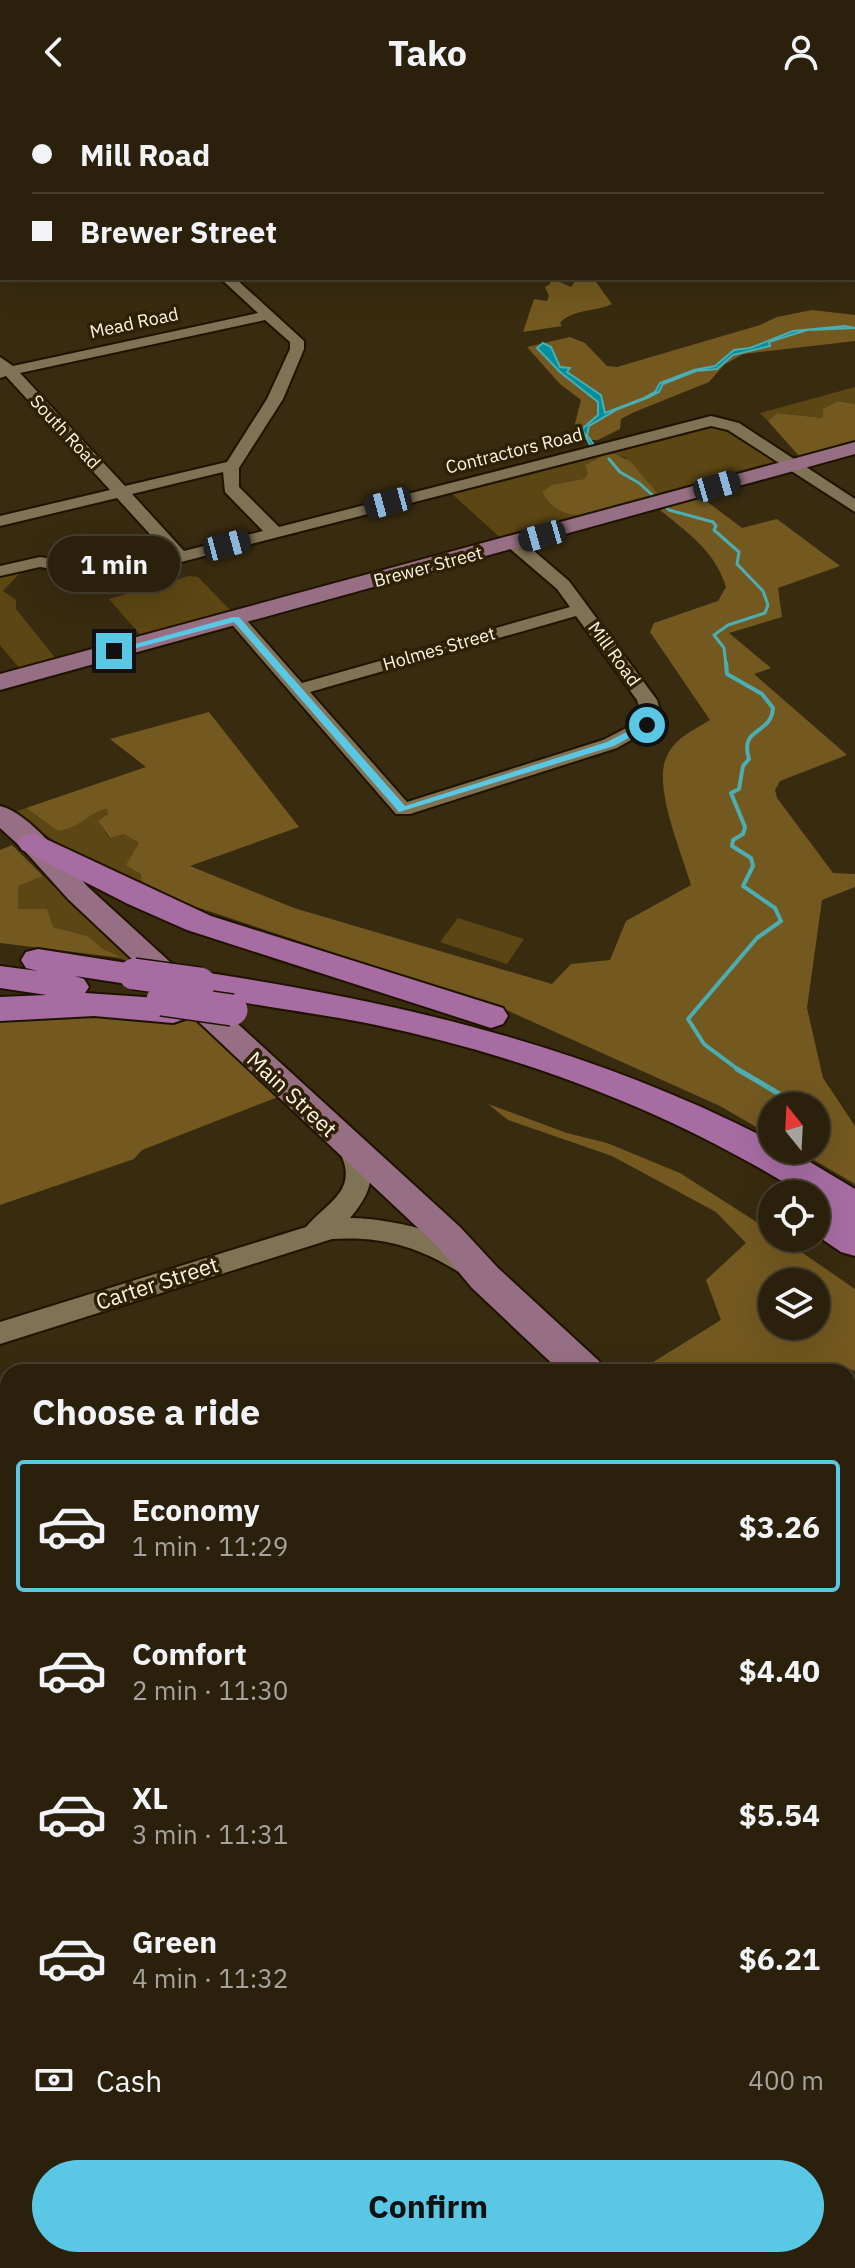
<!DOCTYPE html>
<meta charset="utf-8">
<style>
body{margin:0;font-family:"IBM Plex Sans",sans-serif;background:#362d1a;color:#f1f3f6;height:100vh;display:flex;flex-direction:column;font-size:30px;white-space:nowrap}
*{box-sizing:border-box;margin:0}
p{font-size:26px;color:#a5a39d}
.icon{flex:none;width:44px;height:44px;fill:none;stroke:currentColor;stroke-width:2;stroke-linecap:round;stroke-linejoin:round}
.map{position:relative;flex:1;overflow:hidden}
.sheet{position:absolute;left:0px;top:1260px;width:856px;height:904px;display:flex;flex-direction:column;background:#2a200c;border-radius:24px 24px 0 0;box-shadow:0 8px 32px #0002,0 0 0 2px #463e2d}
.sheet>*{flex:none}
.hud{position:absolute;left:0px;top:0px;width:856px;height:176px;box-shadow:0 8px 32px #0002,0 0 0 2px #463e2d;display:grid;align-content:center;height:176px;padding:0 32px;background:#2a200c}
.needle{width:52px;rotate:342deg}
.tools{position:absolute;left:758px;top:988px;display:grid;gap:16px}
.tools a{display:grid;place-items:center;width:72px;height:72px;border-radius:50%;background:#2a200c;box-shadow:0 8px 32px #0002,0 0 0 2px #463e2d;font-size:40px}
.end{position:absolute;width:36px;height:36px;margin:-18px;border:10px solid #5ac8e5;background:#111;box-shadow:0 0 0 4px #111}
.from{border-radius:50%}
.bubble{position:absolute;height:56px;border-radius:28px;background:#2a200c;box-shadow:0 8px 32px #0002,0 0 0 2px #463e2d;font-size:26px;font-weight:700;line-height:56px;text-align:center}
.car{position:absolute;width:24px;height:48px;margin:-24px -12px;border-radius:10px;box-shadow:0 0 6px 2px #0007;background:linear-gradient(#222 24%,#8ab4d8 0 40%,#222 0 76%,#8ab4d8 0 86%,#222 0)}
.hud b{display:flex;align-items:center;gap:28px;height:76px;font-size:30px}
.hud b+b{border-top:2px solid #463e2d}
.hud i{width:20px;height:20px;background:#f1f3f6}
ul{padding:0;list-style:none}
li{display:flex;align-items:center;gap:24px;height:132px;margin:0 16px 12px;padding:0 16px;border:4px solid transparent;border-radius:8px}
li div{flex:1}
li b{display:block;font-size:30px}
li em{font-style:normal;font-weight:700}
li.current{border-color:#5ac8e5}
li>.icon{width:72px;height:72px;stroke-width:1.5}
h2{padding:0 32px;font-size:36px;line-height:96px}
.pay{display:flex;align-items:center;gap:20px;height:88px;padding:0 32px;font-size:30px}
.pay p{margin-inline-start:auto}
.primary-button{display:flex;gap:16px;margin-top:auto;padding:16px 32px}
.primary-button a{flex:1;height:92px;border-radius:48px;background:#5ac8e5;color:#111;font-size:32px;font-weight:700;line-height:92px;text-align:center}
header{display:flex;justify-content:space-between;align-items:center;height:104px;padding:0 32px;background:#2a200c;font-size:36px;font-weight:700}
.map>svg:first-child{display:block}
.green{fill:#5c4613}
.forest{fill:#735920;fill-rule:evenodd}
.water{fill:#018f9d;stroke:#4cadb2;stroke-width:2}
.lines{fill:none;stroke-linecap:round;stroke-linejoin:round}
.stream-far2{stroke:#4cadb2;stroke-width:3}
.stream-far1{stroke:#4cadb2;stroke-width:4}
.stream{stroke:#4cadb2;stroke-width:5}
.minor-casing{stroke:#1f1300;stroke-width:4}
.major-casing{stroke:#1f1300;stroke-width:4}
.highway-casing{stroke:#1f1300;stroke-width:4}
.minor{fill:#807255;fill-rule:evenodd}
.major{fill:#976f84;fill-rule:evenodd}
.highway{fill:#a76da3;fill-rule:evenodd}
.highway-bridge-casing{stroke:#1f1300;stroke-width:34;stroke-linecap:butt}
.highway-bridge{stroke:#a76da3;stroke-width:31}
.route{fill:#5ac8e5}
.labels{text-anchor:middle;stroke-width:7;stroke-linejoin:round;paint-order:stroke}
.far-street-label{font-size:18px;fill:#fcf4e4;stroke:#2e2106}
.street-label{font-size:22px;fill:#fcf4e4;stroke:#2e2106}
</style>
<header><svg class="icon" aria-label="back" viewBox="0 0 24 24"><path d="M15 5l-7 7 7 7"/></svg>Tako<svg class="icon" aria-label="person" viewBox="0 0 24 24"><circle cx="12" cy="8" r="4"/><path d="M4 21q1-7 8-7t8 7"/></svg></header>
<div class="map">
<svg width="855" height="2164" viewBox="0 0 855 2164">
<rect width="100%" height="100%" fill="#382b10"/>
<path class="green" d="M855 283V300L839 297 823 314 777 309 768 317 760 309Z
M711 323 730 327 776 356 773 361 659 391 625 353 604 351 585 361 589 370 584 375 571 379 585 413 504 437 451 389Z
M18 468 19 470 3 487 16 496V505L57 556 21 566 0 541V472Z
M189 472 198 473 235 511 143 534 109 495Z
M26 704 58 727C78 725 91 707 107 705L109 710 98 717 109 734 123 729 139 739C133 752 129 759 141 770L142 785C98 763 52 741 17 707Z
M43 772 135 858 124 856 103 845 88 832 53 823 18 805 17 782Z
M458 814 524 835 507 860 440 838Z
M855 1626V1832L848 1822V1631Z"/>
<path class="forest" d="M551 174H560V178L571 183 577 174H593L612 200C595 208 572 205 560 219L562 222 523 228 534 195 547 197 549 192 545 183 550 180Z
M812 206 855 211V237L743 250 724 261 709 278 632 309 621 315 620 325 598 336H571L581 296 560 280 527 243 570 233 585 239 607 262 617 263 760 221 777 213Z
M838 297 855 300V338L799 352 768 317 777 309 823 314V305Z
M615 350 630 357 659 391C621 402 566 432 542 388L552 381 584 375 588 370 585 361 604 351Z
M701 393 742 424 777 415 840 462 778 484 782 513 729 529 771 564 754 570 847 651 780 677 775 686 777 694 833 769 855 770V783L822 796 807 904 823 974 855 1022V1080L797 1046H816V1002H772V1032L720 1002 504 905 142 785 141 770 126 761 139 739 124 730 110 734 98 717 108 710 107 705C91 707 79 725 58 727L26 704 146 663 110 635 209 608 299 723 190 762 294 804 552 880 571 860 610 856 626 817 691 781C682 750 652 681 667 652 675 634 694 626 710 616L650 528 654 519 718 497 726 483C715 447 688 429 660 406Z
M12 741 43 772 18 782V805H47L53 823 88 832 103 845 122 854 0 839V746Z
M41 908 198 917 278 993 142 1046 134 1055 0 1101V915Z
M488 1000 567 1029 607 1039 680 1069 772 1128V1134H781L855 1185V1267L839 1261 822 1268H677L650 1260 721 1216 706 1176 746 1139 716 1108 612 1052 508 1016ZM816 1178V1222H772V1178Z"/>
<path class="water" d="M845 222 855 224 807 226 769 238 770 242 733 251 717 265 696 267 663 280 659 288 647 294 618 305 589 322 587 331 594 341H590L582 325 598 311V298L560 268 537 244 543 239 551 243 560 263 570 264 567 268 601 291 605 309 644 294 655 288 660 279 694 266 715 262 734 246 750 244 793 227Z"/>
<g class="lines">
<path class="stream-far2" d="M609 355 620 368 639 379 669 406 713 418 716 422 714 426 739 448 737 460 763 487 768 501 765 509 728 521 714 531 724 544 726 561"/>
<path class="stream-far1" d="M726 559 727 570 762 590 773 604C771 632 739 622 749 655L743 662 739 685 731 689 745 723 743 730 733 736 732 742 751 754 753 762 743 782 775 804 781 817 757 834 688 915 704 940 740 967"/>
<path class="stream" d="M737 965 781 991 788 1002"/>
<g class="minor-casing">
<path id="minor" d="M23 0H36L38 2H25Z
M0 89 2 90V98L0 97Z
M2 125V133L0 134V126Z
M220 174H235L304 237V245L283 295 239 364V383L279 423 711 312 739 319 855 395V408L728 326 711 322 115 475 40 463 0 472V462L40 453 115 465 169 451 117 394 0 422V412L110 386 6 272 0 274V253L13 262 258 209ZM265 216 290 238V245L267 295 227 358 125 382 20 269ZM223 368 225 388 263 427 184 447 132 390Z
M514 434 520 435 569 477 657 596 661 609 657 621 617 644 410 710H396L227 515 236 509 242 511 302 579 570 503 557 485 508 443 505 439ZM576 512 637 596 641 609 638 618 603 636 407 698 310 588Z
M351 1036 360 1038C377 1069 373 1087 350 1114 384 1114 463 1128 481 1160L477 1167 467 1170 457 1167C417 1142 380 1132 332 1135L0 1240V1218L306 1123C328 1097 361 1086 338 1045L342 1038Z
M8 1651V1684L0 1687V1654Z
M8 2042V2082L0 2085V2045Z"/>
</g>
<g class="major-casing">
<path id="major" d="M855 338V350L0 586V570Z
M0 702C30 709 67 759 88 783L460 1123 498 1164 599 1257 605 1268H561L472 1184 436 1141 68 795 23 745 0 724Z
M848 1479 855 1482V1522L848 1519Z
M0 1673 8 1676V1729L0 1726Z
M193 2156H246L250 2164H196Z"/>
</g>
<g class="highway-casing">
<path id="highway" d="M33 729 211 812 503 904 508 912 503 920 491 924 187 826 128 800 22 746 17 739 22 732Z
M38 845 146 862 151 870 146 878 134 881 75 872 84 875 89 883 85 889 173 895 185 899 190 907 185 915 173 919 94 912 0 917V893L47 891 0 884V862L38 867 26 864 21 856 26 848Z
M203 868C404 899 590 943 772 1037V1046H790L855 1085V1152L841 1148 816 1131V1090H803C672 1008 527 953 376 921 315 908 251 903 191 887L186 879 191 871Z"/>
</g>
<use href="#minor" class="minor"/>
<use href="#major" class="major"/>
<use href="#highway" class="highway"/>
<g class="highway-bridge-casing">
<path id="highway-bridge" d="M134 870 200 879
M162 896 232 906"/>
</g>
<use href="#highway-bridge" class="highway-bridge"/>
</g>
<path class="route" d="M233 513H239L405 702 607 638 644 619 652 621 614 642 399 708 234 518 114 550 110 547Z"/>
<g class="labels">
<g class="far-street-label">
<text transform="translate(134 219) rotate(-12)" y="6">Mead Road</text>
<text transform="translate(65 328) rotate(47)" y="6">South Road</text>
<text transform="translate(514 347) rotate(-14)" y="6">Contractors Road</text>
<text transform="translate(428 463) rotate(-15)" y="6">Brewer Street</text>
<text transform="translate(439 545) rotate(-16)" y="6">Holmes Street</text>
<text transform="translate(614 550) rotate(54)" y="6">Mill Road</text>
</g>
<g class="street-label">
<text transform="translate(292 990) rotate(43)" y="8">Main Street</text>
<text transform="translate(157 1179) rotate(-18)" y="8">Carter Street</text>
</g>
</g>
</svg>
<div class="tools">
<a><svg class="needle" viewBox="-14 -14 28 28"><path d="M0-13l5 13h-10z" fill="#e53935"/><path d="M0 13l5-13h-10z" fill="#a5a39d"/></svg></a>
<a><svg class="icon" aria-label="locate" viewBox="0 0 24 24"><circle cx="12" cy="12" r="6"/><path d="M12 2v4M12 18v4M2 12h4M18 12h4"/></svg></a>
<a><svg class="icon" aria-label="layers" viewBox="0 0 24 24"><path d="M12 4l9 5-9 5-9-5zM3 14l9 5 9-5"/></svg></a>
</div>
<i class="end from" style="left:647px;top:621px"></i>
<i class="end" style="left:114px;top:547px"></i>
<div class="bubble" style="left:48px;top:432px;width:132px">1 min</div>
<i class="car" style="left:717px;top:382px;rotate:74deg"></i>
<i class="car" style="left:388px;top:399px;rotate:255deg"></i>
<i class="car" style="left:542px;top:432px;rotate:254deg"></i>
<i class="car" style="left:227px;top:441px;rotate:75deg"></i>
<div class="hud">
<b><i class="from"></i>Mill Road</b>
<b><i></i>Brewer Street</b>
</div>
<section class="sheet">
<h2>Choose a ride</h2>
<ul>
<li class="current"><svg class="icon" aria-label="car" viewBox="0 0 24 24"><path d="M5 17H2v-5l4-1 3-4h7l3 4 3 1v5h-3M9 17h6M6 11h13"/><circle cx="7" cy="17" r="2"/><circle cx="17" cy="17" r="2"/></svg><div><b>Economy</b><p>1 min · 11:29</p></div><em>$3.26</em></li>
<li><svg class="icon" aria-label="car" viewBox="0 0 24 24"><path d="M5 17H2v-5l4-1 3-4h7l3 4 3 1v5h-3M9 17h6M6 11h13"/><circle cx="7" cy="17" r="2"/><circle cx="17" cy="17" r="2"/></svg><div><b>Comfort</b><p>2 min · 11:30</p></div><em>$4.40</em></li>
<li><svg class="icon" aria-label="car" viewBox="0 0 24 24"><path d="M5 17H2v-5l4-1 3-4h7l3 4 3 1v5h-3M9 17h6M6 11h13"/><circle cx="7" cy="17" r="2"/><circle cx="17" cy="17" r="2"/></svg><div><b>XL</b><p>3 min · 11:31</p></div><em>$5.54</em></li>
<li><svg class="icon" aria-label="car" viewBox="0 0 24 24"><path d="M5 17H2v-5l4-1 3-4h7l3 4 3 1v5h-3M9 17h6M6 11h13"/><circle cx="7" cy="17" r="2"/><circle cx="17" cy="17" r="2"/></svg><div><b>Green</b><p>4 min · 11:32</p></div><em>$6.21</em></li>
</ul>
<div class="pay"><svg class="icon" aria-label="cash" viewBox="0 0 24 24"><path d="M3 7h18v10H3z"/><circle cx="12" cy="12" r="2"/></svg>Cash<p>400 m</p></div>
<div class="primary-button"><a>Confirm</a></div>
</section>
</div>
